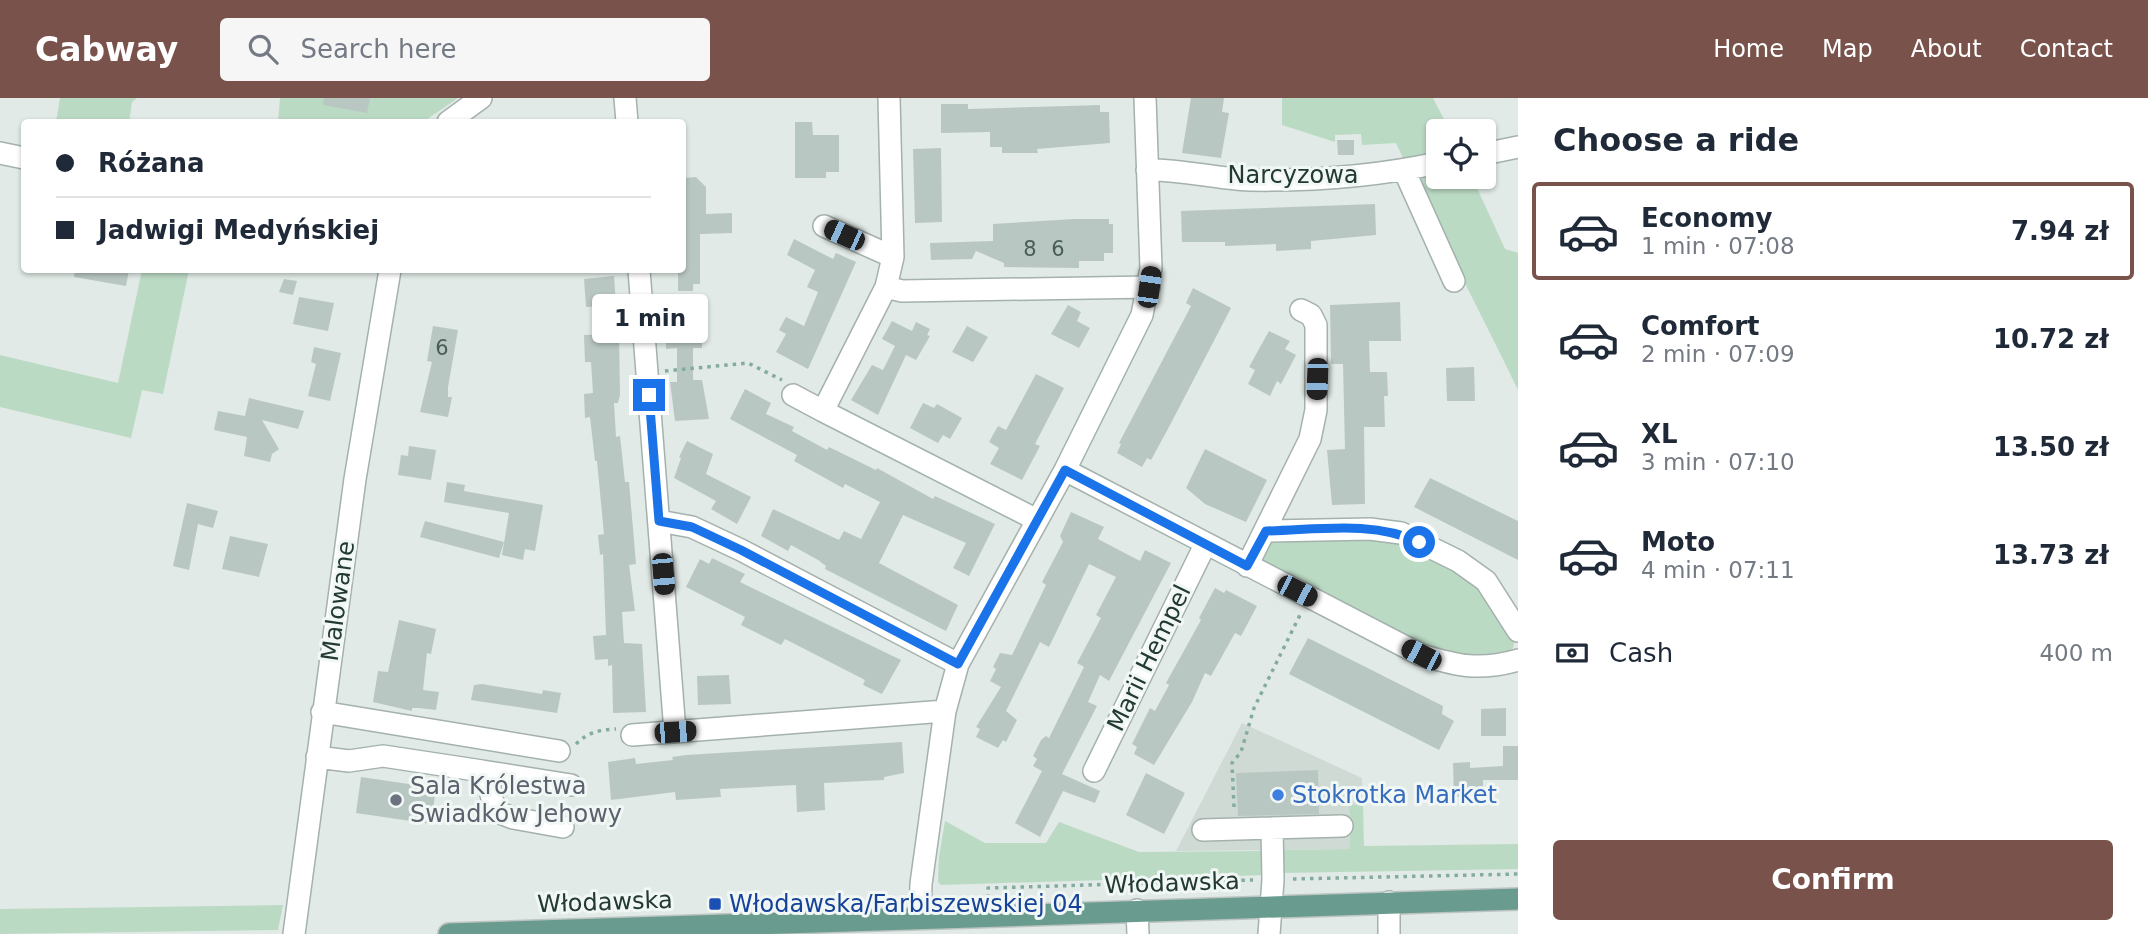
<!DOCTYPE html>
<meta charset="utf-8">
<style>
body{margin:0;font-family:"DejaVu Sans",sans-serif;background:#f6f6f7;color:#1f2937;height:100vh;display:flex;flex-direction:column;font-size:26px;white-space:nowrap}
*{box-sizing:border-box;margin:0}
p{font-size:23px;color:#747a83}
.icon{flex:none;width:38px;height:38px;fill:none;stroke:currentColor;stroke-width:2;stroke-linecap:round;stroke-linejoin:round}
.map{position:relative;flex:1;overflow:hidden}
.sheet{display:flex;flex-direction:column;background:#fff;width:630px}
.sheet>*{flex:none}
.guide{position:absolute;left:21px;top:21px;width:665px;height:154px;border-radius:7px;box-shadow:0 2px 5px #0004;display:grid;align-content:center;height:154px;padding:0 35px;background:#fff}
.tools{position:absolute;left:1426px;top:21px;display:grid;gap:14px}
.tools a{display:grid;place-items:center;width:70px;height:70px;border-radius:7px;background:#fff;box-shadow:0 2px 5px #0004;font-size:35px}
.end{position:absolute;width:32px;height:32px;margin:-16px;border:9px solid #1a73e8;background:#fff;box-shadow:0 0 0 4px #fff}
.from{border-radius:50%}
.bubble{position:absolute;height:49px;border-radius:7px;background:#fff;box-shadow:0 2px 5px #0004;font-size:23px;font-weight:800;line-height:49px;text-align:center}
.car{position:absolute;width:21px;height:42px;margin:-21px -10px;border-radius:9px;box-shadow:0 0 5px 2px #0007;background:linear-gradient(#222 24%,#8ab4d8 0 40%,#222 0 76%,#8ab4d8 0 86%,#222 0)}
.guide b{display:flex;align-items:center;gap:24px;height:66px;font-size:26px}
.guide b+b{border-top:2px solid #e0e1e3}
.guide i{width:18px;height:18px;background:#1f2937}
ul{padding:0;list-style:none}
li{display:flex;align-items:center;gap:21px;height:98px;margin:0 14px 10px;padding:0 21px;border:4px solid transparent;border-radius:7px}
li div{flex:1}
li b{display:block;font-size:26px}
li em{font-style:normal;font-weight:800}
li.active{border-color:#79524b}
li>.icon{width:63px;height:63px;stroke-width:1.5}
h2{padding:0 35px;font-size:32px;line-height:84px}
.pay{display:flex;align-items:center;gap:18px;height:77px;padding:0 35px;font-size:26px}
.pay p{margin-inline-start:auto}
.cta{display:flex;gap:14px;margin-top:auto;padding:14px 35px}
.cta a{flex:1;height:80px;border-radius:7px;background:#79524b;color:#fff;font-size:28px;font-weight:800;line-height:80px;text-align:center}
header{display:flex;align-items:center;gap:42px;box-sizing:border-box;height:98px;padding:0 35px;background:#79524b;color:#fff}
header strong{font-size:33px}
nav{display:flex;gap:38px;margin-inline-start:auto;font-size:24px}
.search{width:490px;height:63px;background:#f6f6f7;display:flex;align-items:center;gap:18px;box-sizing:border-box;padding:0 24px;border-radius:7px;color:#747a83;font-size:26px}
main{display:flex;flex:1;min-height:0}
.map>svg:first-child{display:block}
.built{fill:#cfdad5}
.green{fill:#bbdac4}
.building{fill:#b9c7c2}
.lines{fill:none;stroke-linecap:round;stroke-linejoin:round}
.minor-casing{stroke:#a4b1ad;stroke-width:24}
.major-casing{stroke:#bdc4c2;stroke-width:24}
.path{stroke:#84ab9f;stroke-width:3.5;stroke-dasharray:3.5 5;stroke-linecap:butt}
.minor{stroke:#fff;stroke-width:21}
.major{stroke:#699c8f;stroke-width:21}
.route{stroke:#1a73e8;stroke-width:9}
.shop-dot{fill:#3f7fe0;stroke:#f1f7f4;stroke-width:2.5}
.worship-dot{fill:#6b7280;stroke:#f1f7f4;stroke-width:2.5}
.transit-dot{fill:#1a4fb4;stroke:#f1f7f4;stroke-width:2.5}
.labels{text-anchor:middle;stroke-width:6;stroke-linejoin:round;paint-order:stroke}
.number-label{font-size:21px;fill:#485c57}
.street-label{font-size:24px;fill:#233933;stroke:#f1f7f4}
.worship-label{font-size:24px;fill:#5b616d;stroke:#f1f7f4;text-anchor:start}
.shop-label{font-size:24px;fill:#366cbe;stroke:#f1f7f4;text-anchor:start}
.transit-label{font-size:24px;fill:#164399;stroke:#f1f7f4;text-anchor:start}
</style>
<header>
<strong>Cabway</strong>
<div class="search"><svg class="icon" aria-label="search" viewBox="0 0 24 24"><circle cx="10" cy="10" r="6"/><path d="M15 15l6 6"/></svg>Search here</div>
<nav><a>Home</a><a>Map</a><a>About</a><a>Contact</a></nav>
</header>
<main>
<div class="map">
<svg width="1518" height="836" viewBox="0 0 1518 836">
<rect width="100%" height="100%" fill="#e1eae6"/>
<path class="built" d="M1242 625 1362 680 1363 707 1349 708 1350 751 1176 753Z"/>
<path class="green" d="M60 0H137L132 4 129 24H56Z
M280 0H458L423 24H278Z
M1282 0H1433L1450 33H1438V79H1472L1505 151 1518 155V292C1478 209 1435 129 1396 45L1362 47 1361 36 1335 37V44L1282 27Z
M142 172H189L163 296 142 292 131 340 0 309V257L118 285Z
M1384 438 1473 479 1515 541 1513 550C1463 586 1313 491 1263 465L1261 460 1269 442Z
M1349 707H1363L1364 748 1518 746V771L1283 775V752L1350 751Z
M945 723 985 745H1046L1059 724 1139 754 1266 753 1265 777 941 787 938 784 939 759Z
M283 807 278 832 0 836V811Z"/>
<path class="building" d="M324 0H370L367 15 323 7Z
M1191 0H1224L1222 14 1229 15 1221 60 1182 55Z
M941 6H968V11L1100 7V14H1109L1110 45 1037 51 1038 55H1002V49H990V34L941 35Z
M795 24H812L813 37H839V74H826V80H795Z
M1337 42H1354V57H1338Z
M941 50 942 124 915 125 913 51Z
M696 79 706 89V116L732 115V135L700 136V186H693V193H678V172H682V80Z
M1375 106 1376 137 1311 143V151L1276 153V146L1225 148V144H1182L1181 113Z
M1074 121H1109V126H1113V155H1104V163H1079V170L1004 169V165L976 153 972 161 931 162 930 145 993 143V126Z
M794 141 833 161 836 155 856 164 808 271 776 254 786 236 779 232 786 219 804 228 818 194 807 189 815 172 787 157Z
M75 172H129L126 188 74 179Z
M614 178 616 207 586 209 584 181Z
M284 181 297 183 293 197 279 194Z
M1193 190 1231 210 1169 329 1151 362 1147 360 1142 369 1117 355 1121 346 1119 345 1191 208 1186 205Z
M299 199 334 205 328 233 293 226Z
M1400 204 1401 243H1369L1370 274H1387L1388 298H1384L1385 329H1364L1365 406 1332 407 1327 352 1345 351 1343 266H1331L1330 207Z
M1068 207 1081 214 1077 223 1090 230 1079 250 1051 236Z
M892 223 912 233 916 224 930 231 927 237 930 238 916 262 906 257 878 317 851 302 872 267 883 272 895 248 882 241Z
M433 228 458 232 448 289V299H452L448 319 420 314 432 264 427 263Z
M702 228V250H693V282H702L709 321 675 323 670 284H677V250L666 251V230Z
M967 228 988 239 973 264 952 254Z
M1269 233 1290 243 1285 251 1296 257 1281 286 1277 283 1270 298 1248 286 1255 272 1249 269Z
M619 236 620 297 618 305H614L616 339 620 338 625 384H629L636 466 629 467 635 513 622 514 624 545 642 546 646 614 613 615 612 567 608 568V561L595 562 593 538 606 537 603 456 600 457 598 437 604 436 597 363H595L590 319 585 320 584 296 593 295 591 264H585L584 237Z
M314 249 341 255 330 303 308 298 316 266 311 264Z
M1474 269 1475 303H1447L1446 270Z
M1036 276 1064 290 1035 346 1040 348 1022 382 990 366 999 350 989 344 998 328 1006 332Z
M745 291 771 305 766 316 794 329 792 333 827 352 829 349 876 372 877 370 933 401 935 398 995 426 969 478 953 470 966 445 903 417 879 465 958 507 946 533 825 471 826 468 818 462 791 447 788 453 761 438 773 411 839 442 844 433 861 441 880 404 845 386 843 390 794 363 797 357 730 321Z
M249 300 304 313 298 331 262 322 279 351 272 356 270 364 244 358 247 339 214 332 218 313 245 318Z
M923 305 934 310 937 306 962 320 950 341 943 337 938 345 910 330Z
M687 343 713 356 706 376 751 399 737 426 711 411 716 403 674 380 681 360 679 359Z
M409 348 436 352 431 382 398 377 401 357 408 358Z
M1205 351 1267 382 1246 424 1205 406 1186 390Z
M1430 380 1518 423V462L1414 409Z
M447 384 465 387 464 393 543 407 535 453 525 451 523 462 502 457 509 415 444 404Z
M187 405 218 413 213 430 198 426 189 472 173 468Z
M1071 414 1104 429 1098 441 1140 463 1145 452 1171 465 1109 583 1100 577 1088 604 1097 608 1062 676 1100 693 1095 705 1063 693 1040 739 1015 725 1042 673 1033 668 1037 661 1033 658 1041 642 1046 638 1049 640 1084 569 1077 565 1101 520 1096 517 1116 479 1089 466 1049 549 1040 544 1006 613 1017 622 1006 644 1003 642 998 650 976 639 980 631 976 629 1001 589 990 583 996 571 993 569 1000 555 1012 557 1046 487 1042 484 1063 444 1060 438Z
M425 423 504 444 499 460 420 439Z
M230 438 268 446 259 479 222 471Z
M712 460 745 476 740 484 901 562 882 596 863 587 865 582 785 541 781 547 741 527 745 519 686 489 700 461 709 466Z
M1215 490 1224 495 1226 492 1257 508 1241 538 1235 535 1211 578 1205 575 1192 604 1154 667 1134 656 1137 649 1132 646 1150 610 1155 613 1169 587 1166 585 1201 522 1199 520Z
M399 522 436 531 431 556 427 555 423 592 439 594 436 612 419 610H412V613L373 604 378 573 388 574Z
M1308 540 1443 608 1442 616 1454 623 1439 652 1289 576Z
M729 577 731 606 698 607 697 578Z
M482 586 542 596 543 592 561 595 557 615 471 602 474 587Z
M1506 610V638H1481V611Z
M902 644 904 675 884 679V682L824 685 825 712 797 714 796 687 720 691 721 699 676 702 675 694 611 702 608 664 635 660 636 666 673 662 672 659 686 657Z
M1503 648H1518V682H1483V698L1454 699 1453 665 1470 664V670L1503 668Z
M1318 672 1319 716 1238 718 1236 675Z
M1146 675 1185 695 1164 736 1126 717Z
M361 679 436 690 431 726 356 715Z"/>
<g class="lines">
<g class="minor-casing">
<path id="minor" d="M625 0 627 24
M889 0 893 159 886 189 823 313 1037 422
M448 24 481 0
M0 55 24 60
M1484 56 1518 49
M1147 72C1182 71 1215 81 1250 82 1312 83 1377 78 1438 65
M1404 72 1454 183
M824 128 893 159
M639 172 675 634
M886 189 902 193 1149 189
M793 297 823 313
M1065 372 1421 557C1458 568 1480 573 1518 562
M659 423 692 429 741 452 958 566
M1266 433 1370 431 1401 435 1458 463 1486 483 1518 533
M1247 468 1310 341 1316 312V227L1311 217 1301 212
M322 614 559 653
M632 637 945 613
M317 659 349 663 383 658 482 673 488 683 495 713 513 720 563 729
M482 673 571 687
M1094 673 1205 447
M1203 732 1342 728
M1389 804V836
M1137 812 1138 836
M920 819 921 786 945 613 958 566 1065 372 1142 217 1151 170 1145 0
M294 836 355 381 390 172
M1269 836 1273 782 1272 730"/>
</g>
<g class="major-casing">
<path id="major" d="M449 836 1518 801"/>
</g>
<path class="path" d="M665 273 748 265 782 282
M576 646C588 634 599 632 616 631
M1234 709 1232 665 1241 654 1254 610 1300 517
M1293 781 1518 776
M988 800V790L1253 782"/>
<use href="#minor" class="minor"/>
<use href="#major" class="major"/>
</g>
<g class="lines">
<path class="route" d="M649 297 659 423 692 429 741 452 958 566 1065 372 1247 468 1266 433C1316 432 1373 422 1419 444"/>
</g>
<circle class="shop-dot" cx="1278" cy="697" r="7"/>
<circle class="worship-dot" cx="396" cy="702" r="7"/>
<rect class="transit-dot" x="708" y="799" width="14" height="14" rx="3.5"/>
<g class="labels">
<g class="number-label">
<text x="1030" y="158">8</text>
<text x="1058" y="158">6</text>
<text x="442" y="257">6</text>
</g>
<g class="street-label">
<text x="1293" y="85">Narcyzowa</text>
<text transform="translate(338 503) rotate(-82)" y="8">Malowane</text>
<text transform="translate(1149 560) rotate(-64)" y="8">Marii Hempel</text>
<text transform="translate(1172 785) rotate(-2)" y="8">Włodawska</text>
<text transform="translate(605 804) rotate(-2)" y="8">Włodawska</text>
</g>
<g class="worship-label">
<text x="410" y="696">Sala Królestwa<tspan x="410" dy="28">Swiadków Jehowy</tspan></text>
</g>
<g class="shop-label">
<text x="1292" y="705">Stokrotka Market</text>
</g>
<g class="transit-label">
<text x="729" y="814">Włodawska/Farbiszewskiej 04</text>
</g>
</g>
</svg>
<div class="tools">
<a><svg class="icon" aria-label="locate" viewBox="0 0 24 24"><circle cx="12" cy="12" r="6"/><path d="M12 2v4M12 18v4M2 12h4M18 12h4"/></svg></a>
</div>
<i class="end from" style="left:1419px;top:444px"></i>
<i class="end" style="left:649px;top:297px"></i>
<div class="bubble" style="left:592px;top:196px;width:116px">1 min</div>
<i class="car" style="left:844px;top:137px;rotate:294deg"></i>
<i class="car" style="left:1149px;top:189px;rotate:8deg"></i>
<i class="car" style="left:1317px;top:281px;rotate:182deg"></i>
<i class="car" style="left:663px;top:476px;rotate:175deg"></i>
<i class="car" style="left:1297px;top:493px;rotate:117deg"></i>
<i class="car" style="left:1421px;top:557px;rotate:297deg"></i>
<i class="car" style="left:675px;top:634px;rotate:86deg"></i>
<div class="guide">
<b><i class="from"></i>Różana</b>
<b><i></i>Jadwigi Medyńskiej</b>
</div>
</div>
<section class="sheet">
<h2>Choose a ride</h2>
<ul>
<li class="active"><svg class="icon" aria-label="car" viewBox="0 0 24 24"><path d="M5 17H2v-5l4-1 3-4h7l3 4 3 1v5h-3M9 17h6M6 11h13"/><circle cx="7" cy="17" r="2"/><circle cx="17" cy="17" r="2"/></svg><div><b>Economy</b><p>1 min · 07:08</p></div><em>7.94 zł</em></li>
<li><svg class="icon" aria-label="car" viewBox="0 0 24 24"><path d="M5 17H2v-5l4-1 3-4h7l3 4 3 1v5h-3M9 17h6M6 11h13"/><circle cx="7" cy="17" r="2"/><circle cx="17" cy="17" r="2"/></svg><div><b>Comfort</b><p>2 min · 07:09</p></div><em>10.72 zł</em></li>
<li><svg class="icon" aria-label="car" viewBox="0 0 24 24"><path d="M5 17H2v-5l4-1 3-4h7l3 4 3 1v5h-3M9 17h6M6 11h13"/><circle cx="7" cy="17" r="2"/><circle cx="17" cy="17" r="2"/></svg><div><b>XL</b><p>3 min · 07:10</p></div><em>13.50 zł</em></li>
<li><svg class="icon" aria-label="car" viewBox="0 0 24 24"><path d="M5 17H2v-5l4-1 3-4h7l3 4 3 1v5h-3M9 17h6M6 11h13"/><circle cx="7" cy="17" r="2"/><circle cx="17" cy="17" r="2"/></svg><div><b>Moto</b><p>4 min · 07:11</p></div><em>13.73 zł</em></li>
</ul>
<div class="pay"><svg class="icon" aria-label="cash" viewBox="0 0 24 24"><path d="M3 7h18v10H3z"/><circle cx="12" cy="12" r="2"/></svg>Cash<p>400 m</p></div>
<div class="cta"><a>Confirm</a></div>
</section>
</main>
